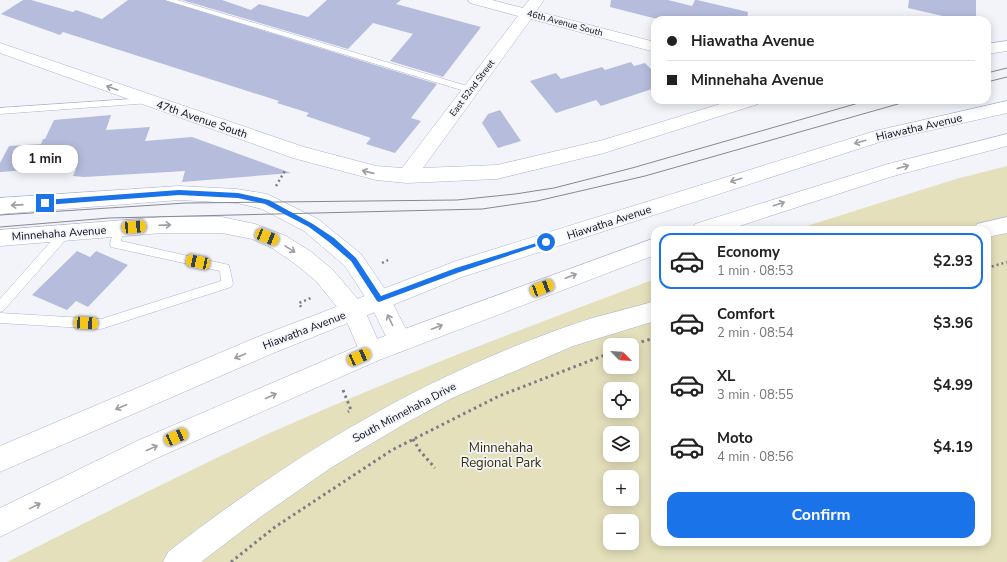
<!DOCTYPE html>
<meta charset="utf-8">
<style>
body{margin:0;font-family:"Nunito Sans",sans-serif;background:#f6f6f6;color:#222;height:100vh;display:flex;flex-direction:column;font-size:15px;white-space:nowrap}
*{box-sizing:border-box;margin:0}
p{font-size:13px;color:#767676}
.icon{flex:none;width:22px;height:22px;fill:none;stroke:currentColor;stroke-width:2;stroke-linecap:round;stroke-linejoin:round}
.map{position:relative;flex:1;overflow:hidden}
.details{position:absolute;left:651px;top:226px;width:340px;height:320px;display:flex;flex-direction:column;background:#fff;border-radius:12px;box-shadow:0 2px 10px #0003}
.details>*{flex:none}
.top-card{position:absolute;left:651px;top:16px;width:340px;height:88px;border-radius:12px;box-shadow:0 2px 10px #0003;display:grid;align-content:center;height:88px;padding:0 16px;background:#fff}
.needle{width:26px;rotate:114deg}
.fabs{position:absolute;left:603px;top:338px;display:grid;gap:8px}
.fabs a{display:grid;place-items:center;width:36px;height:36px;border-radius:8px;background:#fff;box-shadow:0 2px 10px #0003;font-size:20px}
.end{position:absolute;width:18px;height:18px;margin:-9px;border:5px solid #1a73e8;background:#fff;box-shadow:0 0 0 2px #fff}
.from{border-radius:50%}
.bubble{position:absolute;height:28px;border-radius:12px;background:#fff;box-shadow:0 2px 10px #0003;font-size:13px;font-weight:700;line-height:28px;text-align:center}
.car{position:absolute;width:12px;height:24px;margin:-12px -6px;border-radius:5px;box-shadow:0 0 3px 1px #0007;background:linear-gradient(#f5c518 24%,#345 0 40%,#f5c518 0 76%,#345 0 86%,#f5c518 0)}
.top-card b{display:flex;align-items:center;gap:14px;height:38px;font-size:15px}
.top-card b+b{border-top:1px solid #e0e0e0}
.top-card i{width:10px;height:10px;background:#222}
ul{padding:7px 0 0;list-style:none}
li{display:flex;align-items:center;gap:12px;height:56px;margin:0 8px 6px;padding:0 8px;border:2px solid transparent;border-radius:12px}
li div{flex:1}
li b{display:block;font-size:15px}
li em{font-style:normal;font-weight:700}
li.on{border-color:#1a73e8}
li>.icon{width:36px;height:36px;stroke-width:1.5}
.button{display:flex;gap:8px;margin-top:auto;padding:8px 16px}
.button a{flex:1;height:46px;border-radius:12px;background:#1a73e8;color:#fff;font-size:16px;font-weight:700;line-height:46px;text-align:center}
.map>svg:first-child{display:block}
.green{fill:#e4e0bb;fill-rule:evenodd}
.building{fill:#b5bcdc}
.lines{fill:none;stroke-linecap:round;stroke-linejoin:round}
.lane-casing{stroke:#abb2d2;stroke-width:1}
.street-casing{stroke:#abb2d2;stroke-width:1}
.secondary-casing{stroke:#abb2d2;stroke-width:1}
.highway-casing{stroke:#abb2d2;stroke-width:1}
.path-far1{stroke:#7b7c85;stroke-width:2.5;stroke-dasharray:2 3;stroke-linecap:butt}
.path{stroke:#7b7c85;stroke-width:3;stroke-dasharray:2.5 3.5;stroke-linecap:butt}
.lane{fill:#fff;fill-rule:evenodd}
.street{fill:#fff;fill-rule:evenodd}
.secondary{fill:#fff;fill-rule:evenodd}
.highway{fill:#fff;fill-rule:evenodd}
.tram{stroke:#878891;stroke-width:1}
.oneway{stroke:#9d9da2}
.route{fill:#1a73e8}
.labels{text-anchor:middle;stroke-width:3.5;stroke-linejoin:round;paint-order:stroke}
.far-street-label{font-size:9px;fill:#0a0b16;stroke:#f2f4fa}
.street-label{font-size:11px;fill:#0a0b16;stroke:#f2f4fa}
.near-park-label{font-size:13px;fill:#363000;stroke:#f2f4fa}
</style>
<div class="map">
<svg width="1007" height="562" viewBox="0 0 1007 562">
<rect width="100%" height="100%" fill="#f2f4fa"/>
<path class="green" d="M1007 166V562H7C100 516 193 467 288 425 409 372 532 325 655 279V542H987V230H794L956 179ZM610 345H632V367H610ZM610 389H632V411H610ZM610 433H632V455H610ZM610 477H632V499H610ZM610 521H632V543H610Z"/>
<path class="building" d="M23 0H31L73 12 76 10 102 19 128 0H164L437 84 411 118 421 121 395 153 366 144 371 138 306 116 309 113 277 103 279 101 63 32 60 35 1 14Z
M182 0H222L251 10 259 4 308 17 327 0H401L396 4 481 27 443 77 390 61 413 34 373 23 348 49Z
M611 0H668L692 6 695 0H697L748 12 747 20H661L610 7Z
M909 0H976V20H960L908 8Z
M631 62 634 66 645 63 655 73V88L601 106 596 100 556 113 530 81 556 73 561 79 602 67 605 70Z
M500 110 521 141 498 148 482 123 488 114Z
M111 115 106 130 150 127 145 141 192 137 291 173 182 182 185 171 84 177 73 176 76 169 25 173 27 170 0 172V163L9 146 41 144 43 139H45L54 120Z
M77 251 90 257 96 251 128 265 88 307 76 301 67 310 32 295Z"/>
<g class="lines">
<g class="lane-casing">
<path id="lane" d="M165 0H177L474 88 475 90 471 93 468 92Z
M147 98 151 101 150 103 0 114V108Z
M119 225 124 229 121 241 229 265 233 284 231 287 101 329 0 323V313L101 319 221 281 220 271 111 247 110 244 114 229Z
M65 229 70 233 69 236 4 310 0 312V299L61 230Z"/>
</g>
<g class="street-casing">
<path id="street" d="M468 0H492L523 8 529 0H544L536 11 655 42V52L531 19 423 168 497 165 603 140 733 100H761L758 104 604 153 497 179 407 183 376 180 293 158 0 53V43L304 147 376 166 402 168 518 16 470 3Z
M1007 41V51L987 54V44Z
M1007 217V233L987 237V230H974L977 224Z
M655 301V321L573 346 452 398 406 423 332 467 259 518 201 562H163L168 552C294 454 422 377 574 324 600 315 628 309 655 301Z"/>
</g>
<g class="secondary-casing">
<path id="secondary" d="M179 186 237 189 267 194 318 219 361 254 387 292 412 341 408 348 400 352 392 348 371 306 345 266 304 231 262 209 237 203 179 200 0 214V198Z
M162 217H222L255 224 286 236 310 251 332 269 362 304 383 352 379 360 371 363 363 360 345 317 316 281 294 263 272 248 252 239 222 233H162L0 246V230Z"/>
</g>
<g class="highway-casing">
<path id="highway" d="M1007 101V113L883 141 462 277 271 354 0 472V446L255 338 456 261 875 131Z
M1007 134V146L890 177 727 230H692L695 224 888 164Z
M655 238V255L379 360 157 458 0 537V508L139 440 363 344Z"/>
</g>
<path class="path-far1" d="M276 186 286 169
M382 263 388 260
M987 268 1007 262
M301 307 299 303 313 297"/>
<path class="path" d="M630 345 655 338
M343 390 351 410 348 412
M413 439 420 451 435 468
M231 562 275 527 392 450 499 396 610 353"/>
<use href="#lane" class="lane"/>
<use href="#street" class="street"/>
<use href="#secondary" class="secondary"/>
<use href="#highway" class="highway"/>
<path class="tram" d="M987 73 1007 68
M987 82 1007 77
M0 215 186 203 457 200 515 194 554 188 632 168 869 100
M0 227 109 218 482 209 537 201 645 176 912 100"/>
</g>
<defs><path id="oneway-shaft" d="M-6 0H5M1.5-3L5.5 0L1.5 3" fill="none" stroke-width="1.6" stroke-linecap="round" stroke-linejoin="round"/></defs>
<g class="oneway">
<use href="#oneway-shaft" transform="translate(112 88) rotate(-160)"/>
<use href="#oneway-shaft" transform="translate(860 142) rotate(163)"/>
<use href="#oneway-shaft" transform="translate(903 167) rotate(-15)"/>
<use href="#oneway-shaft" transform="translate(368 172) rotate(-167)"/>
<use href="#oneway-shaft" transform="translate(736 180) rotate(163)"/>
<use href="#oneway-shaft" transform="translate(779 204) rotate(-18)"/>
<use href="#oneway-shaft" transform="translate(17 205) rotate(176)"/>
<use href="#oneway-shaft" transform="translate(165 225) rotate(-2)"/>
<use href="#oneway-shaft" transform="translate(290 249) rotate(32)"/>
<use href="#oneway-shaft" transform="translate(571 276) rotate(-21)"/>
<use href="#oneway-shaft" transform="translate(390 320) rotate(-116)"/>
<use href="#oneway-shaft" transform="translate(437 327) rotate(-21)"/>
<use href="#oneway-shaft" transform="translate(240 356) rotate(157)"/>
<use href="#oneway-shaft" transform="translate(271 396) rotate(-24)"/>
<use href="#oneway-shaft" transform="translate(121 407) rotate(157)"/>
<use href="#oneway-shaft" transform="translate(152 448) rotate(-24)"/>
<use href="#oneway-shaft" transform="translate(35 506) rotate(-26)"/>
</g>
<path class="route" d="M179 190 238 193 269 200 313 224 334 238 356 258 381 296 456 268 546 240 549 242 457 273 379 302 377 301 351 261 329 242 309 227 265 204 238 198 179 195 45 205 42 203 45 200Z"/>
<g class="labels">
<g class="far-street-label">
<text transform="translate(565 23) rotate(15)" y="3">46th Avenue South</text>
<text transform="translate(472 88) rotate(-53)" y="3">East 52nd Street</text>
</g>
<g class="street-label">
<text transform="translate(202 119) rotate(19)" y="4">47th Avenue South</text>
<text transform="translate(919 127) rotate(-13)" y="4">Hiawatha Avenue</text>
<text transform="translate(609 222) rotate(-18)" y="4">Hiawatha Avenue</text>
<text transform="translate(59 233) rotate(-4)" y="4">Minnehaha Avenue</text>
<text transform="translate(304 330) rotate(-21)" y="4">Hiawatha Avenue</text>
<text transform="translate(404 412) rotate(-28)" y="4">South Minnehaha Drive</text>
</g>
<g class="near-park-label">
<text x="501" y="452">Minnehaha<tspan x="501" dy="15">Regional Park</tspan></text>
</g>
</g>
</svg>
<div class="fabs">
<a><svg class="needle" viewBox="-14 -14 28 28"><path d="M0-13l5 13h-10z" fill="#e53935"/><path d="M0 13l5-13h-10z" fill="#767676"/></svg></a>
<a><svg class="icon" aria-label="locate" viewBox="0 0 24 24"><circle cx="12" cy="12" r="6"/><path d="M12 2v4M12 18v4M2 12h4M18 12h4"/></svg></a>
<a><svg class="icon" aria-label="layers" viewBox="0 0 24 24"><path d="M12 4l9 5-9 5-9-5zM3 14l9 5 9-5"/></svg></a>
<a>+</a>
<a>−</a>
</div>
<i class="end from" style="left:546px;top:242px"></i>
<i class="end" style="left:45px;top:203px"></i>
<div class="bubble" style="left:12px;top:145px;width:66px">1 min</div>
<i class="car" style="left:134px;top:227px;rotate:86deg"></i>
<i class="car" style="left:267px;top:237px;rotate:112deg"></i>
<i class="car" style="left:198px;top:262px;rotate:282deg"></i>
<i class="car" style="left:542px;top:288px;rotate:69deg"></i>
<i class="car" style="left:86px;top:323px;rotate:93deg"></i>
<i class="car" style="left:359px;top:357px;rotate:66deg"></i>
<i class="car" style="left:176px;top:437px;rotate:66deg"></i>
<div class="top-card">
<b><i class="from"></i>Hiawatha Avenue</b>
<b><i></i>Minnehaha Avenue</b>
</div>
<section class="details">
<ul>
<li class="on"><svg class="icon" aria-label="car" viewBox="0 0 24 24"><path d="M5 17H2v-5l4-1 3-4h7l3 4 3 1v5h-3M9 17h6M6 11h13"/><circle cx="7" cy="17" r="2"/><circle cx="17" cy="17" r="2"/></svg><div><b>Economy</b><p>1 min · 08:53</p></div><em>$2.93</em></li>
<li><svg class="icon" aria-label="car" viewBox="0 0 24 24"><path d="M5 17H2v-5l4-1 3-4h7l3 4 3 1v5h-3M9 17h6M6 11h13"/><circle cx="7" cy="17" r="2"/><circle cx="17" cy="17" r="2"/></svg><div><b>Comfort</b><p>2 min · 08:54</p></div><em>$3.96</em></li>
<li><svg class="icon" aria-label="car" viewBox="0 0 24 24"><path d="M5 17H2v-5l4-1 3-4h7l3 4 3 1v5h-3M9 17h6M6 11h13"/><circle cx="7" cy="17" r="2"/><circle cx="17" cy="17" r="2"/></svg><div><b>XL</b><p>3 min · 08:55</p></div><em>$4.99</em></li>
<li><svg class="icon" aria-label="car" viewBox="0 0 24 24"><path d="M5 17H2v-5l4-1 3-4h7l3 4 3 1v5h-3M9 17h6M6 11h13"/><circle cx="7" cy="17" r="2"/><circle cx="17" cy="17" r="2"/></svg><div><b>Moto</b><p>4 min · 08:56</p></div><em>$4.19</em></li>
</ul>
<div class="button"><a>Confirm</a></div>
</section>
</div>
